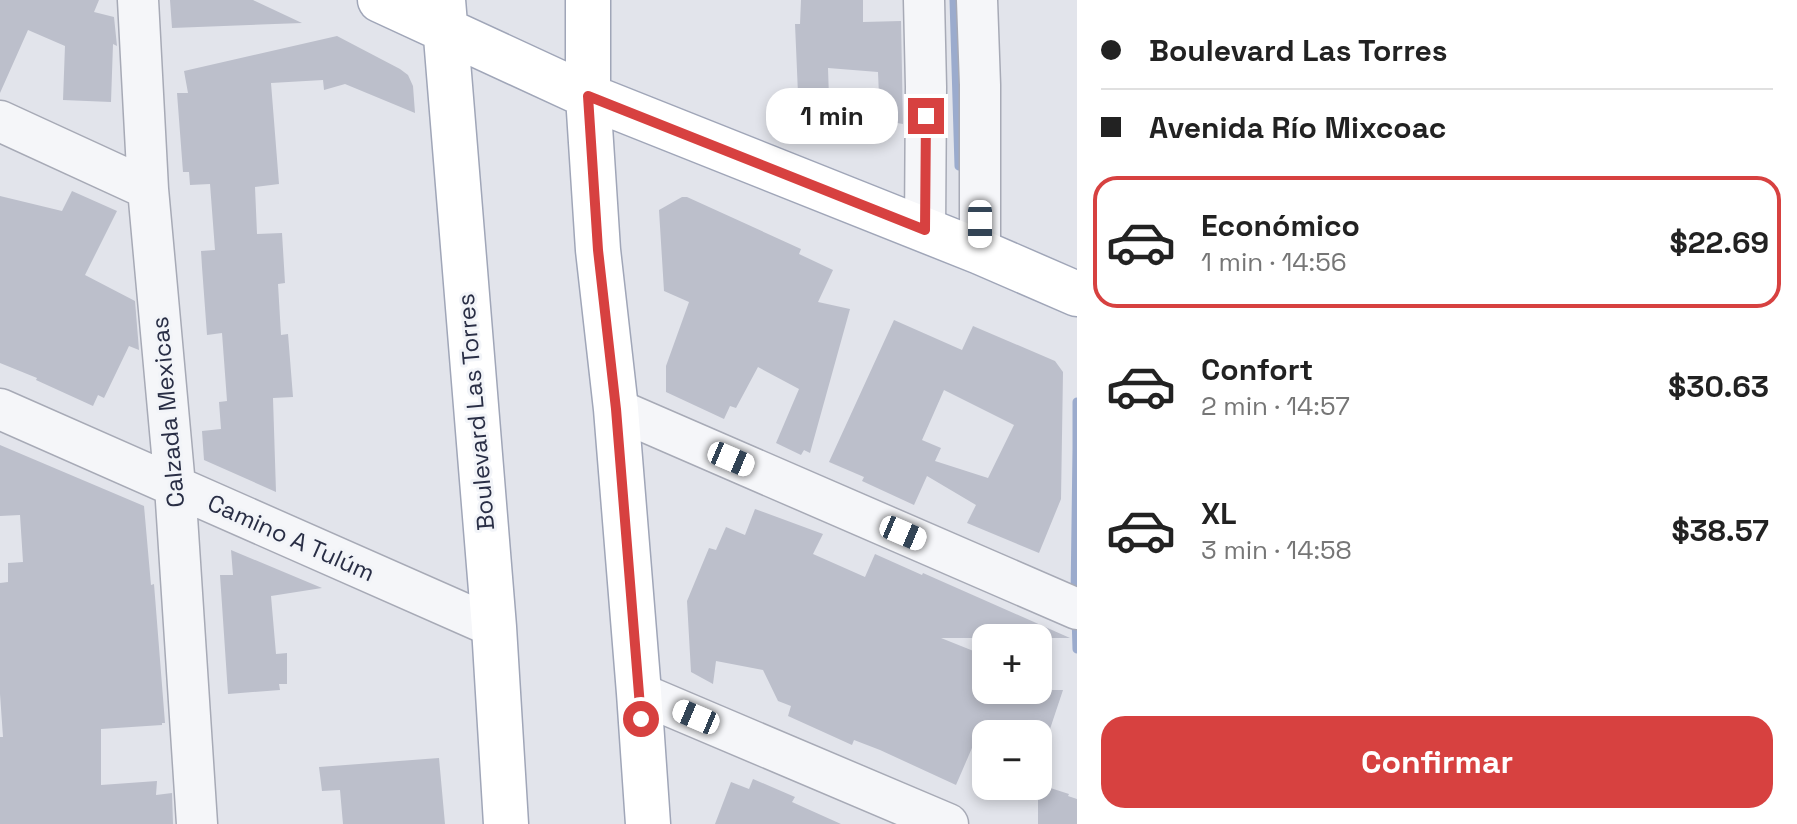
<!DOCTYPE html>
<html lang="es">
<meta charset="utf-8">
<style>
body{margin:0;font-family:"Space Grotesk",sans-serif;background:#f6f6f6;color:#222;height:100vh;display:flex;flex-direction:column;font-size:30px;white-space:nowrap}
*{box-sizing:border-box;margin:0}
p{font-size:26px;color:#767676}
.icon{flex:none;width:44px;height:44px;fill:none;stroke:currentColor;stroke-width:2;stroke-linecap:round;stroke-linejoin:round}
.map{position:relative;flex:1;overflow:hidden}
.side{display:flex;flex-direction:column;background:#fff;width:720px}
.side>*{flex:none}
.hud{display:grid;align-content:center;height:176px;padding:0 24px;background:#fff}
.buttons{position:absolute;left:972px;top:624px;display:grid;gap:16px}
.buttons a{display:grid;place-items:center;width:80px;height:80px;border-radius:16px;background:#fff;box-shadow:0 4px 12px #0003;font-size:40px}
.end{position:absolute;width:36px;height:36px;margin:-18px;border:10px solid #d74140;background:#fff;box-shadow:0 0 0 4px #fff}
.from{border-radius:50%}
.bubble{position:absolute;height:56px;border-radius:24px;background:#fff;box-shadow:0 4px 12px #0003;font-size:26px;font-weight:600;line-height:56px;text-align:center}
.car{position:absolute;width:24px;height:48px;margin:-24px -12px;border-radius:10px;box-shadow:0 0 6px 2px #0007;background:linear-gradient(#fff 24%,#345 0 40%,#fff 0 76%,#345 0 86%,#fff 0)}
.hud b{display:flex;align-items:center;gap:28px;height:76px;font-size:30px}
.hud b+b{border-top:2px solid #e0e0e0}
.hud i{width:20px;height:20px;background:#222}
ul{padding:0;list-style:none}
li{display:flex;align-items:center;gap:24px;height:132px;margin:0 16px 12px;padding:0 8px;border:4px solid transparent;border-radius:24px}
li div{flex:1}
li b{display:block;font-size:30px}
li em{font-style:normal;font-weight:600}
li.selected{border-color:#d74140}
li>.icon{width:72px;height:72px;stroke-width:1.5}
.button{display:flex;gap:16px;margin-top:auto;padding:16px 24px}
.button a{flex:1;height:92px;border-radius:24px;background:#d74140;color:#fff;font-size:32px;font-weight:600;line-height:92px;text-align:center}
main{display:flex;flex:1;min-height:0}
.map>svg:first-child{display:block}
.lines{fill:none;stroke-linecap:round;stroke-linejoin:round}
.stream{stroke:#9babcd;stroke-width:9}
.building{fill:#bcbfcb;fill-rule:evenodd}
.minor-casing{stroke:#a7aab6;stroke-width:43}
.major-casing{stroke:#a0a6b8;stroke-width:47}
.minor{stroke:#f5f6f9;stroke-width:40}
.major{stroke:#fff;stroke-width:44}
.route{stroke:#d74140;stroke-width:10}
.labels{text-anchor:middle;stroke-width:6;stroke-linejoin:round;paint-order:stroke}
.street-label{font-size:24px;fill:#292e45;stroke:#f2f4f8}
</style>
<main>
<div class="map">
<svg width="1077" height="824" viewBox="0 0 1077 824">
<rect width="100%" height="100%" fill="#e2e4eb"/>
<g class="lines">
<path class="stream" d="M954 0 959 166
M1077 402V449
M1075 598 1077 449
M1076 616 1077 649"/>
</g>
<path class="building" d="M0 0H99L94 12 114 17 117 46 113 44 111 102 63 100 65 46 28 30 0 93Z
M170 0H253L302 23 172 28Z
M801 0H863V22L901 21 903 124 880 120 878 72 828 68 830 128 799 117 795 24H800Z
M337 36 400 69 408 75 413 86 415 113 345 84 324 90 323 80 271 83 279 184 255 187 257 234 282 233 285 283 278 284 281 335 288 334 293 397 273 398 276 492 204 460 202 431 221 429 219 402 227 401 222 333 207 335 202 267 201 251 215 250 210 184 190 185 189 172H183L177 93H188L184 71Z
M72 191 117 211 85 275 135 301 139 350 129 346 104 398 98 395 93 406 36 380 37 378 0 363V196L62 211Z
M682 197H687L801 249 799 254 833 270 818 302 850 309 810 453 804 450 801 455 776 443 799 389 758 367 736 408 730 406 724 419 666 392V366L689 302 664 291 659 210Z
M894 320 962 350 973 326 1055 361 1063 372 1061 499 1039 553 967 523 976 505 927 476 914 505 862 481 864 477 829 462ZM944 390 1014 425 988 478 935 461 941 448 922 440Z
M0 445 144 506 151 585 154 584 165 723H162V725L101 729V785L157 781 156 795 172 793 173 824H0V737H3L0 694V583L8 582V563L23 562 20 515 0 516Z
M755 509 823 534 813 554 865 577 875 554 922 575 923 573 1070 638H941L986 656V690H1063L1050 729 1042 728 1039 734H978L956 785 880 750 854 740 852 745 788 716 791 706 778 701 763 670 716 661 713 684 691 672 687 601 709 548 716 550 726 527 745 535Z
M231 550 322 588 271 596 276 654 287 653V684H279L280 690 228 694 220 575H233Z
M439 758 445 824H343L340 790 322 791 319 767Z
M753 779 795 797 792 802 841 824H715L731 782 749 789Z
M1038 784 1069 794 1068 796 1077 799V824H1038Z"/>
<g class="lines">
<g class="minor-casing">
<path id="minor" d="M138 0 148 189 175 486 197 824
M924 0 926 87 925 230
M977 0 980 85V252
M0 121 148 189
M0 409 494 627
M616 409 1077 609
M639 693 948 824"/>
</g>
<g class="major-casing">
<path id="major" d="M380 0 588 96 980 252 1077 294
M443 0 494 627 506 824
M588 0V96L598 250 616 409 639 693 648 824"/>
</g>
<use href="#minor" class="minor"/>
<use href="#major" class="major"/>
</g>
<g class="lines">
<path class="route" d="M641 719 616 409 598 250 588 96 925 230 926 116"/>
</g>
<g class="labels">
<g class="street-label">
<text transform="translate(168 412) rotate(-95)" y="8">Calzada Mexicas</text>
<text transform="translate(476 412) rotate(-95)" y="8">Boulevard Las Torres</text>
<text transform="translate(291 538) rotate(24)" y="8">Camino A Tulúm</text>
</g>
</g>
</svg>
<div class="buttons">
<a>+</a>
<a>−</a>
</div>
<i class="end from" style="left:641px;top:719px"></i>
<i class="end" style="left:926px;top:116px"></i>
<div class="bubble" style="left:766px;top:88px;width:132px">1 min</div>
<i class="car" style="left:980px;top:224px;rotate:180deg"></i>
<i class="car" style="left:731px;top:459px;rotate:113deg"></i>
<i class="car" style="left:903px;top:533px;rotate:113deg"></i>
<i class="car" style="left:696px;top:717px;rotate:293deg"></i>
</div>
<section class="side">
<div class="hud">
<b><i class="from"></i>Boulevard Las Torres</b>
<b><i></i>Avenida Río Mixcoac</b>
</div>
<ul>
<li class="selected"><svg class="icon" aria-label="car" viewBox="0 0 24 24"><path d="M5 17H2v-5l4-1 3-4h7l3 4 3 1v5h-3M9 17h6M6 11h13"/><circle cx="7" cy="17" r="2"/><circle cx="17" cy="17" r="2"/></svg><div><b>Económico</b><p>1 min · 14:56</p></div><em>$22.69</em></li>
<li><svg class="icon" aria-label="car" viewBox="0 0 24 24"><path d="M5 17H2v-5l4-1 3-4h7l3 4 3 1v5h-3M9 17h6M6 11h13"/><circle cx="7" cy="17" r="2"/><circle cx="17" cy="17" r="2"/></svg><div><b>Confort</b><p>2 min · 14:57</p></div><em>$30.63</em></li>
<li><svg class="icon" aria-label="car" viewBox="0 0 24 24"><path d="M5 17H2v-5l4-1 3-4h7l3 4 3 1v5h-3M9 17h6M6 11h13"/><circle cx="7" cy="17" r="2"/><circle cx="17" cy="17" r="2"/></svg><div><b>XL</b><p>3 min · 14:58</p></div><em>$38.57</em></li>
</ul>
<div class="button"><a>Confirmar</a></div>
</section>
</main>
